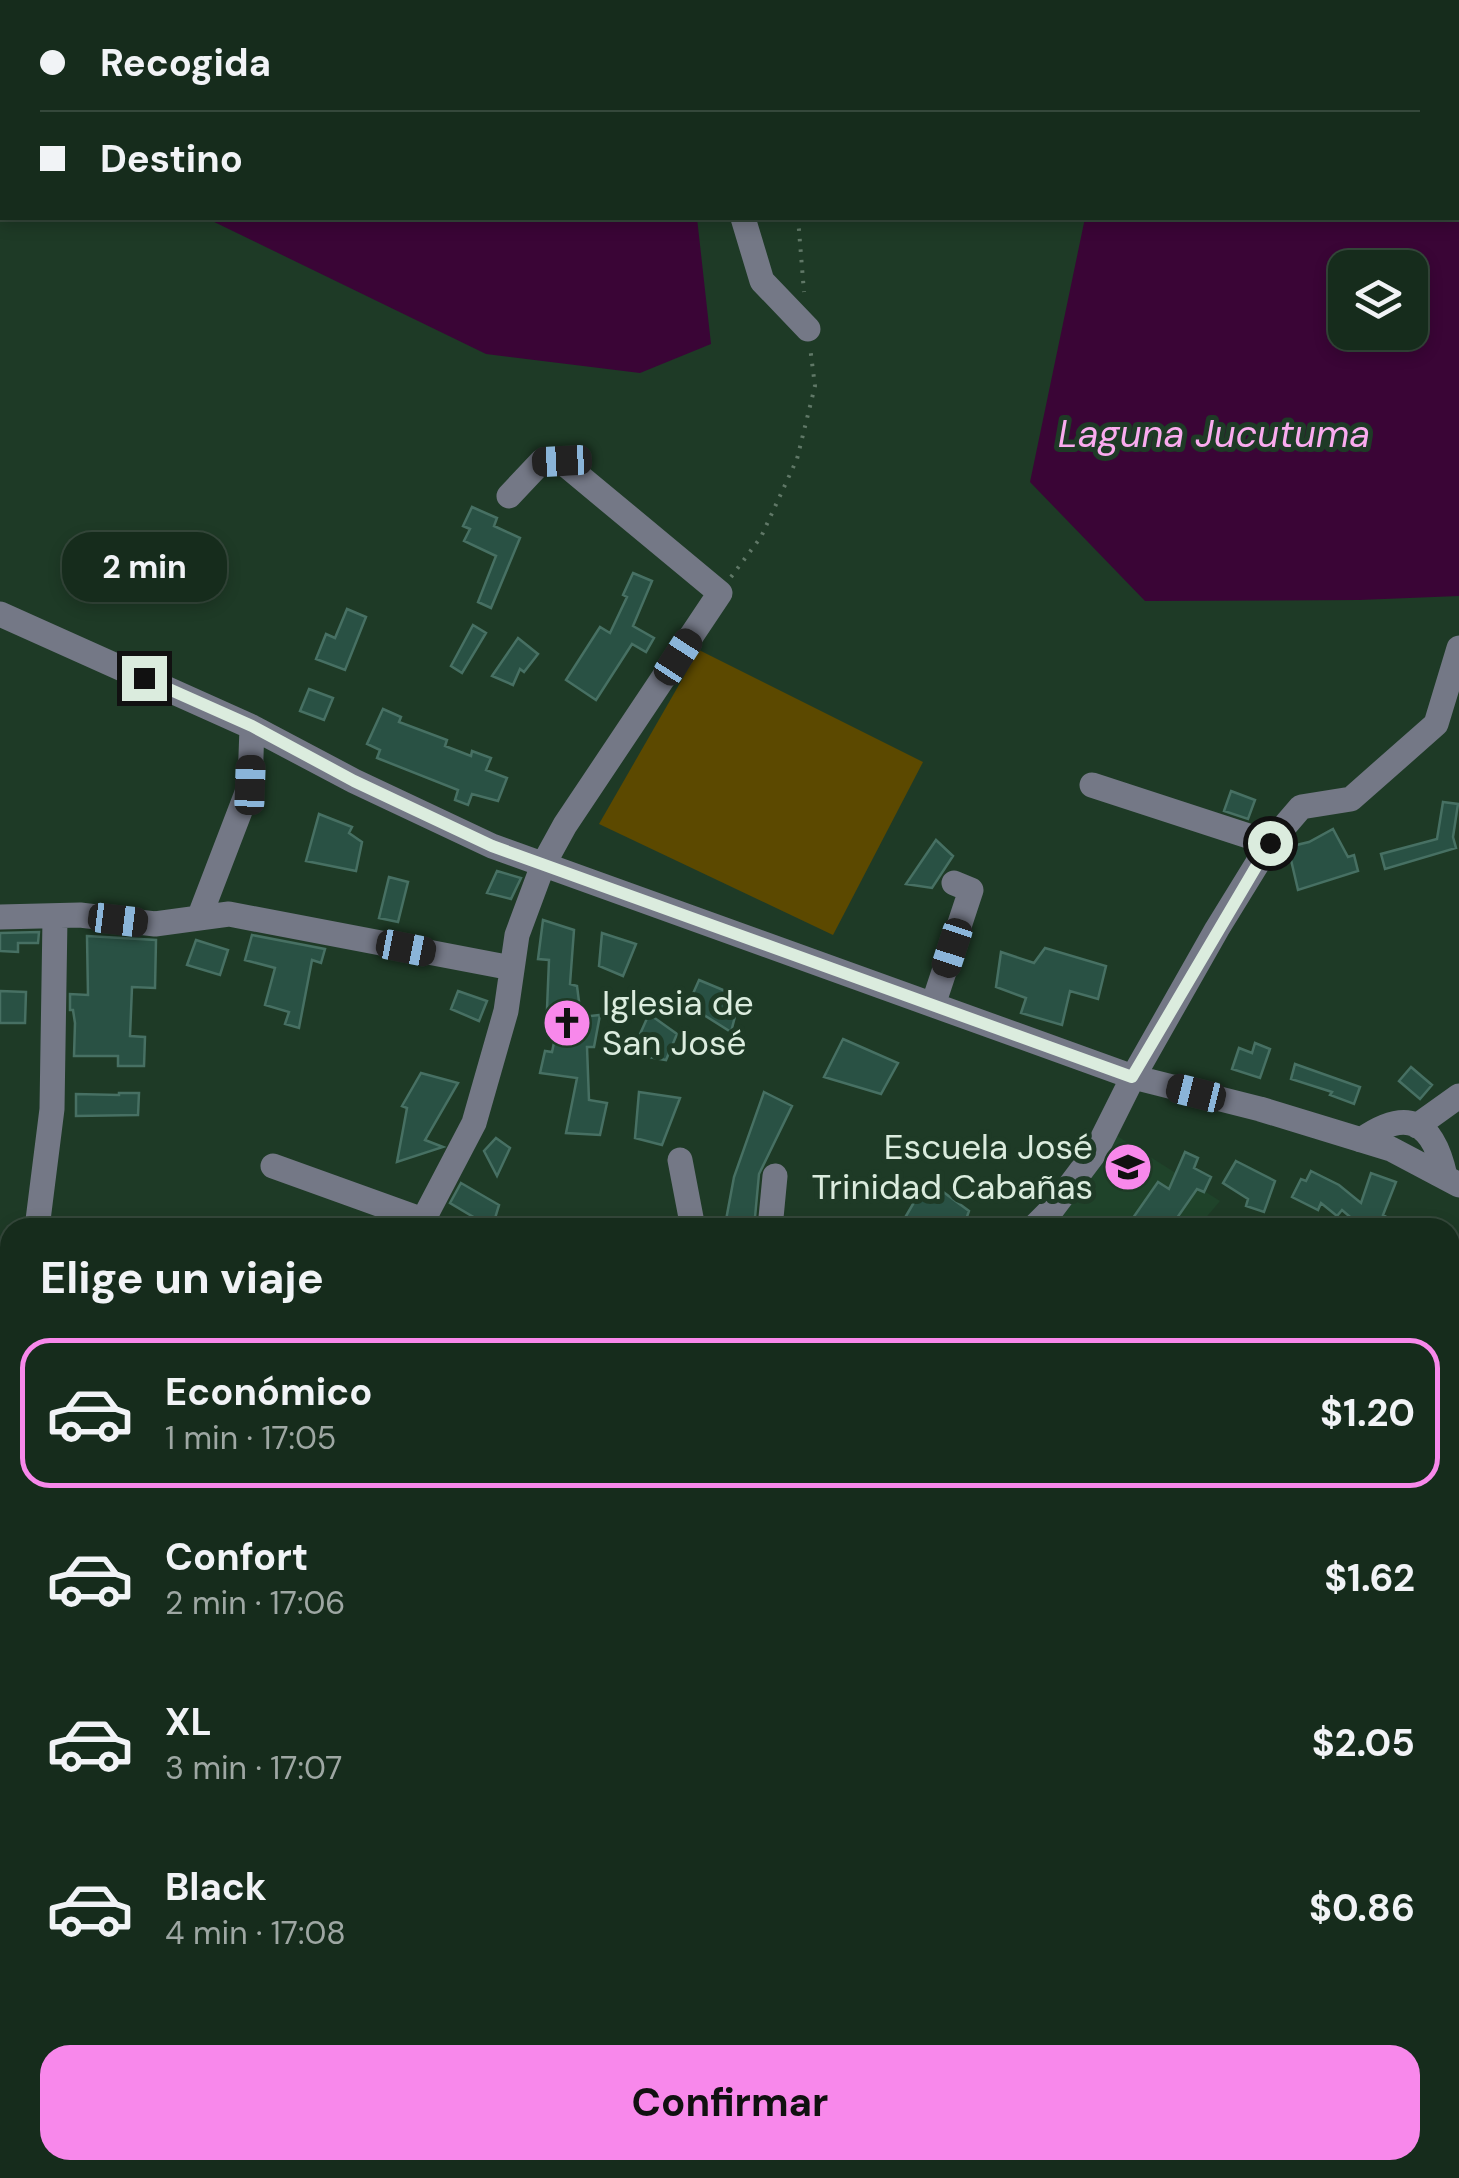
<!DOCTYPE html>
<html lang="es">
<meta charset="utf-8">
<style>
body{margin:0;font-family:"DM Sans",sans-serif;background:#233829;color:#f1f3f6;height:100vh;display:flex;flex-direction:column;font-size:38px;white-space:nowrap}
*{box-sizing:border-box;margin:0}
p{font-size:32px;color:#9ea7a3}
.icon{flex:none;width:55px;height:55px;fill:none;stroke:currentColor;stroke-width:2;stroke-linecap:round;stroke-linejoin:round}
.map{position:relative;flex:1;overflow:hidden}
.drawer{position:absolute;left:0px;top:1218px;width:1460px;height:962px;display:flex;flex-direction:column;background:#162c1c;border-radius:30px 30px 0 0;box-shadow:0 5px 15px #0003,0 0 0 2px #35483b}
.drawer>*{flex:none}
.hud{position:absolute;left:0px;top:0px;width:1460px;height:220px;box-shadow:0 5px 15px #0003,0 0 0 2px #35483b;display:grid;align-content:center;height:220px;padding:0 40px;background:#162c1c}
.fabs{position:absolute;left:1328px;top:250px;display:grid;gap:20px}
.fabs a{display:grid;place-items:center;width:100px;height:100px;border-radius:20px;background:#162c1c;box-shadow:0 5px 15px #0003,0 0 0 2px #35483b;font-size:50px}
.end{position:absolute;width:45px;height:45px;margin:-22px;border:12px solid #dbecde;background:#111;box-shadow:0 0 0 5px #111}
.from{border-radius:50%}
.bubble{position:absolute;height:70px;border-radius:30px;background:#162c1c;box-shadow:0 5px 15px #0003,0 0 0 2px #35483b;font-size:32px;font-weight:700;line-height:70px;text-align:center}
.car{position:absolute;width:30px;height:60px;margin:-30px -15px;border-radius:12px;box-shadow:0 0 8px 2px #0007;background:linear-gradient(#222 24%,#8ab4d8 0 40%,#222 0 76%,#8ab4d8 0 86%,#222 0)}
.hud b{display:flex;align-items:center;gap:35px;height:95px;font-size:38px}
.hud b+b{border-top:2px solid #35483b}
.hud i{width:25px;height:25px;background:#f1f3f6}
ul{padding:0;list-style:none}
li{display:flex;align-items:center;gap:30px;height:150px;margin:0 20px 15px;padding:0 20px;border:5px solid transparent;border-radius:30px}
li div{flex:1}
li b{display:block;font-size:38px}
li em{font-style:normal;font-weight:700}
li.on{border-color:#f888eb}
li>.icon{width:90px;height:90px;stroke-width:1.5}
h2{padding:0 40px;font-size:45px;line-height:120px}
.cta{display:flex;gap:20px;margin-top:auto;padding:20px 40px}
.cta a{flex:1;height:115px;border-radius:30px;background:#f888eb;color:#111;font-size:40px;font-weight:700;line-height:115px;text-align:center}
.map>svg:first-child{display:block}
.built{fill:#1f432a}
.green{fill:#5c4900}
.water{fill:#3a0536;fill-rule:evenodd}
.building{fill:#295144;stroke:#477063;stroke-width:2.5}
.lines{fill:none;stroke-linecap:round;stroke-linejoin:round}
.path{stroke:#607867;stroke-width:4;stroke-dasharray:2.5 8;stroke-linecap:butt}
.minor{stroke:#747886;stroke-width:25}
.route{stroke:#dbecde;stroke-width:12}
.labels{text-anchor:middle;stroke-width:10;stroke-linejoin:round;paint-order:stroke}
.poi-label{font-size:35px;fill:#dbecde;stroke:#1e3a26;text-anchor:start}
.water-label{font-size:38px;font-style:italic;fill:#faabef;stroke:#1e3a26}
</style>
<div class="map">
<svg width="1459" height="2178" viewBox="0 0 1459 2178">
<rect width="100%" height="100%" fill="#1e3a26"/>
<path class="built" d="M1114 1134 1220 1201 1198 1227H1076L1056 1214Z"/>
<path class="green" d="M699 650 923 762 833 935 599 824Z"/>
<path class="water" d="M0 0H663V2H2V186Z
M1208 0H1459V596L1359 600 1145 601 1030 482 1085 218H1458V2H1207ZM1345 268H1410V332H1345Z
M206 218H697L711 344 640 373 486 354Z"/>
<path class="building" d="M472 507 497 518 494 526 520 538 491 608 478 602 496 556 464 541 470 529 463 526Z
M633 573 652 581 633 626 654 638 646 652 632 644 596 700 566 680 600 627 610 633 627 597 623 595Z
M347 609 366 617 345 670 316 659 326 634 335 638Z
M473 625 486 633 462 673 451 666Z
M518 638 538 654 524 672 520 669 513 685 492 676Z
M309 689 333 698 324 720 300 711Z
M383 709 401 717 399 722 447 740 445 746 471 756 472 751 491 758 486 770 507 778 498 801 472 794 468 805 455 800 458 790 377 758 380 750 367 744Z
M1231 791 1255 800 1248 819 1224 811Z
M1443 802 1458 804 1453 837 1456 848 1385 869 1381 854 1437 839Z
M319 814 352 827 349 833 362 842 356 871 306 861Z
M1333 829 1348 857 1354 855 1358 871 1298 890 1288 847 1309 842Z
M936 840 953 856 932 888 906 884Z
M497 871 521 878 511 899 487 893Z
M389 877 408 882 398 922 379 918Z
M543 920 574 930 570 984 577 986 581 1017 600 1015 594 1047H587L589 1100 607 1103 600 1135 566 1133 577 1078 540 1073 545 1051 552 1052 561 1010 547 1009 549 960 538 959Z
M39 932 38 943H18V952L0 951V933Z
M602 933 636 944 623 976 599 966Z
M252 935 325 949 321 963 312 960 299 1028 285 1024 289 1012 265 1005 275 968 245 960Z
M87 936 156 940 155 988 132 987 130 1036 145 1037 144 1066H118V1056H74L75 1023 73 1010H70V994L88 995Z
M196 940 228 950 220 975 187 965Z
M1045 948 1106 966 1098 999 1070 991 1062 1025 1021 1013 1026 998 996 987 1001 952 1034 963Z
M699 980 740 997 731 1032 688 1005Z
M0 991 26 992 25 1023H0Z
M458 991 487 1001 479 1021 451 1009Z
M649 1014 677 1034 666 1060 631 1054Z
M843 1039 898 1063 881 1094 824 1077Z
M1255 1043 1270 1049 1260 1078 1232 1069 1239 1048 1252 1053Z
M1295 1064 1360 1087 1354 1104 1330 1095 1332 1092 1291 1079Z
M1411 1067 1432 1085 1420 1099 1399 1081Z
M421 1073 458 1083 425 1140 443 1147 397 1162 407 1108 402 1106Z
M639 1092 680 1098 662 1145 635 1138Z
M764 1092 792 1106 759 1174 754 1228H749L726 1220 734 1177Z
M119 1093H139L138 1115 76 1116V1094L119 1095Z
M496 1138 510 1148 497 1176 484 1151Z
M1185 1152 1198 1158 1194 1168 1211 1177 1204 1192 1197 1189 1170 1228H1126L1158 1182 1169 1189Z
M1236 1161 1275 1181 1264 1212 1246 1206 1248 1199 1223 1183Z
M1311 1171 1339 1185 1361 1203 1371 1173 1396 1182 1383 1215 1406 1228H1363L1342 1210 1337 1216 1321 1203 1318 1210 1292 1197 1301 1179 1306 1181Z
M927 1180 969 1211 963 1228H934L906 1216Z
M461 1183 499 1205 492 1228 450 1203Z"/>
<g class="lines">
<path class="path" d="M1103 2 1104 0
M798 218 804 292
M731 577 761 537 797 459 815 386 810 347"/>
<path class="minor" d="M868 0 873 2
M743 218 762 281 808 329
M0 614 252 727 354 781 492 846 1133 1077 1260 1109 1391 1149 1459 1185
M1092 785 1270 843
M0 917 80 915 155 924 199 918 250 785 252 727
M199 918 229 914 512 968
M933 1005 971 890 954 883
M1417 1126 1459 1096
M1361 1140C1408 1107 1433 1121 1445 1176
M680 1160 693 1228
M273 1166 423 1220
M37 1228 52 1109 55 918
M419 1228 474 1123 506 1011 517 935 543 865 565 825 720 593 561 461 541 462 509 496
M770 1228 775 1176
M1033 1228 1053 1208 1096 1151 1133 1077 1217 929 1270 843 1301 807 1351 799 1436 724 1459 648
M1450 1335 1459 1329
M0 1349 10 1345
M1450 1469 1459 1462
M1 1532 10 1514
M1450 1828 1459 1840
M0 1968 10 1969
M1450 2018 1459 2012
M416 2170 417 2178
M485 2170V2178
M861 2170 862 2178"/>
</g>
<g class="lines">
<path class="route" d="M144 678 252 726 354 781 492 846 1132 1077 1270 843"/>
</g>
<defs>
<g id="church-disc" transform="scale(2.5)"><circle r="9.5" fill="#f888eb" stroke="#1e3a26"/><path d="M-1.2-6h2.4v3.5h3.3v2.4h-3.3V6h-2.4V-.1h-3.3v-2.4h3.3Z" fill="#111"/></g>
<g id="school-disc" transform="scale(2.5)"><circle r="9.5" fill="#f888eb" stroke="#1e3a26"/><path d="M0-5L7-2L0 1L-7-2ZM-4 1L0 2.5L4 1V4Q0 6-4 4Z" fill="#111"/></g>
</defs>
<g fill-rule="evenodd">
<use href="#church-disc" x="567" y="1023"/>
<use href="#school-disc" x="1128" y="1167"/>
</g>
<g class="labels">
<g class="poi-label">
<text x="602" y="1015">Iglesia de<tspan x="602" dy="40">San José</tspan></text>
<text x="1093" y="1159" text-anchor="end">Escuela José<tspan x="1093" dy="40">Trinidad Cabañas</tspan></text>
</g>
<g class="water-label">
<text x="1214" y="447">Laguna Jucutuma</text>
</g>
</g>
</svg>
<div class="fabs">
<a><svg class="icon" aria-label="layers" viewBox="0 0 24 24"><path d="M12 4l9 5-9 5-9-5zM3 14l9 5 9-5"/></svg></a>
</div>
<i class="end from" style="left:1270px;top:843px"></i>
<i class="end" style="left:144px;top:678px"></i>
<div class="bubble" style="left:62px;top:532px;width:165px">2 min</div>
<i class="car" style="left:562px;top:461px;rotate:267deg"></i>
<i class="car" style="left:678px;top:657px;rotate:33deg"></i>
<i class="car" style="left:250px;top:785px;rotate:2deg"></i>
<i class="car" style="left:118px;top:920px;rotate:97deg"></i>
<i class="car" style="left:406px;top:948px;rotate:101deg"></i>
<i class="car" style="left:952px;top:948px;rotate:198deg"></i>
<i class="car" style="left:1196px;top:1093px;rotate:284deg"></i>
<div class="hud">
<b><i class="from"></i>Recogida</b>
<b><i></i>Destino</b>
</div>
<section class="drawer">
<h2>Elige un viaje</h2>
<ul>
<li class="on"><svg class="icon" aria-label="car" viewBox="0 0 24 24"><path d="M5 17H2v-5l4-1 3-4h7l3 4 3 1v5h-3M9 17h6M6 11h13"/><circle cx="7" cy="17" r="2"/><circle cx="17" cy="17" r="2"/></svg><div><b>Económico</b><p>1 min · 17:05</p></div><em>$1.20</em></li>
<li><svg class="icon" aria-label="car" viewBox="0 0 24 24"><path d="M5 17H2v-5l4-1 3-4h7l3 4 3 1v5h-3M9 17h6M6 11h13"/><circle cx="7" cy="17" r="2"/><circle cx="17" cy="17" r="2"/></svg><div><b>Confort</b><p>2 min · 17:06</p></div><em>$1.62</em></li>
<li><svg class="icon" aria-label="car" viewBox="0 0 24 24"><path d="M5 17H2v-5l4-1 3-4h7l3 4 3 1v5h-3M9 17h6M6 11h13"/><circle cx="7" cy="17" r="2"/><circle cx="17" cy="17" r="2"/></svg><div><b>XL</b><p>3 min · 17:07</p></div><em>$2.05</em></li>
<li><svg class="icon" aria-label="car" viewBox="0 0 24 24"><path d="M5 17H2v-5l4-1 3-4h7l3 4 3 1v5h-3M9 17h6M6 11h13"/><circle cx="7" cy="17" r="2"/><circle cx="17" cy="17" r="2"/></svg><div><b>Black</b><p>4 min · 17:08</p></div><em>$0.86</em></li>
</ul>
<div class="cta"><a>Confirmar</a></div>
</section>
</div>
